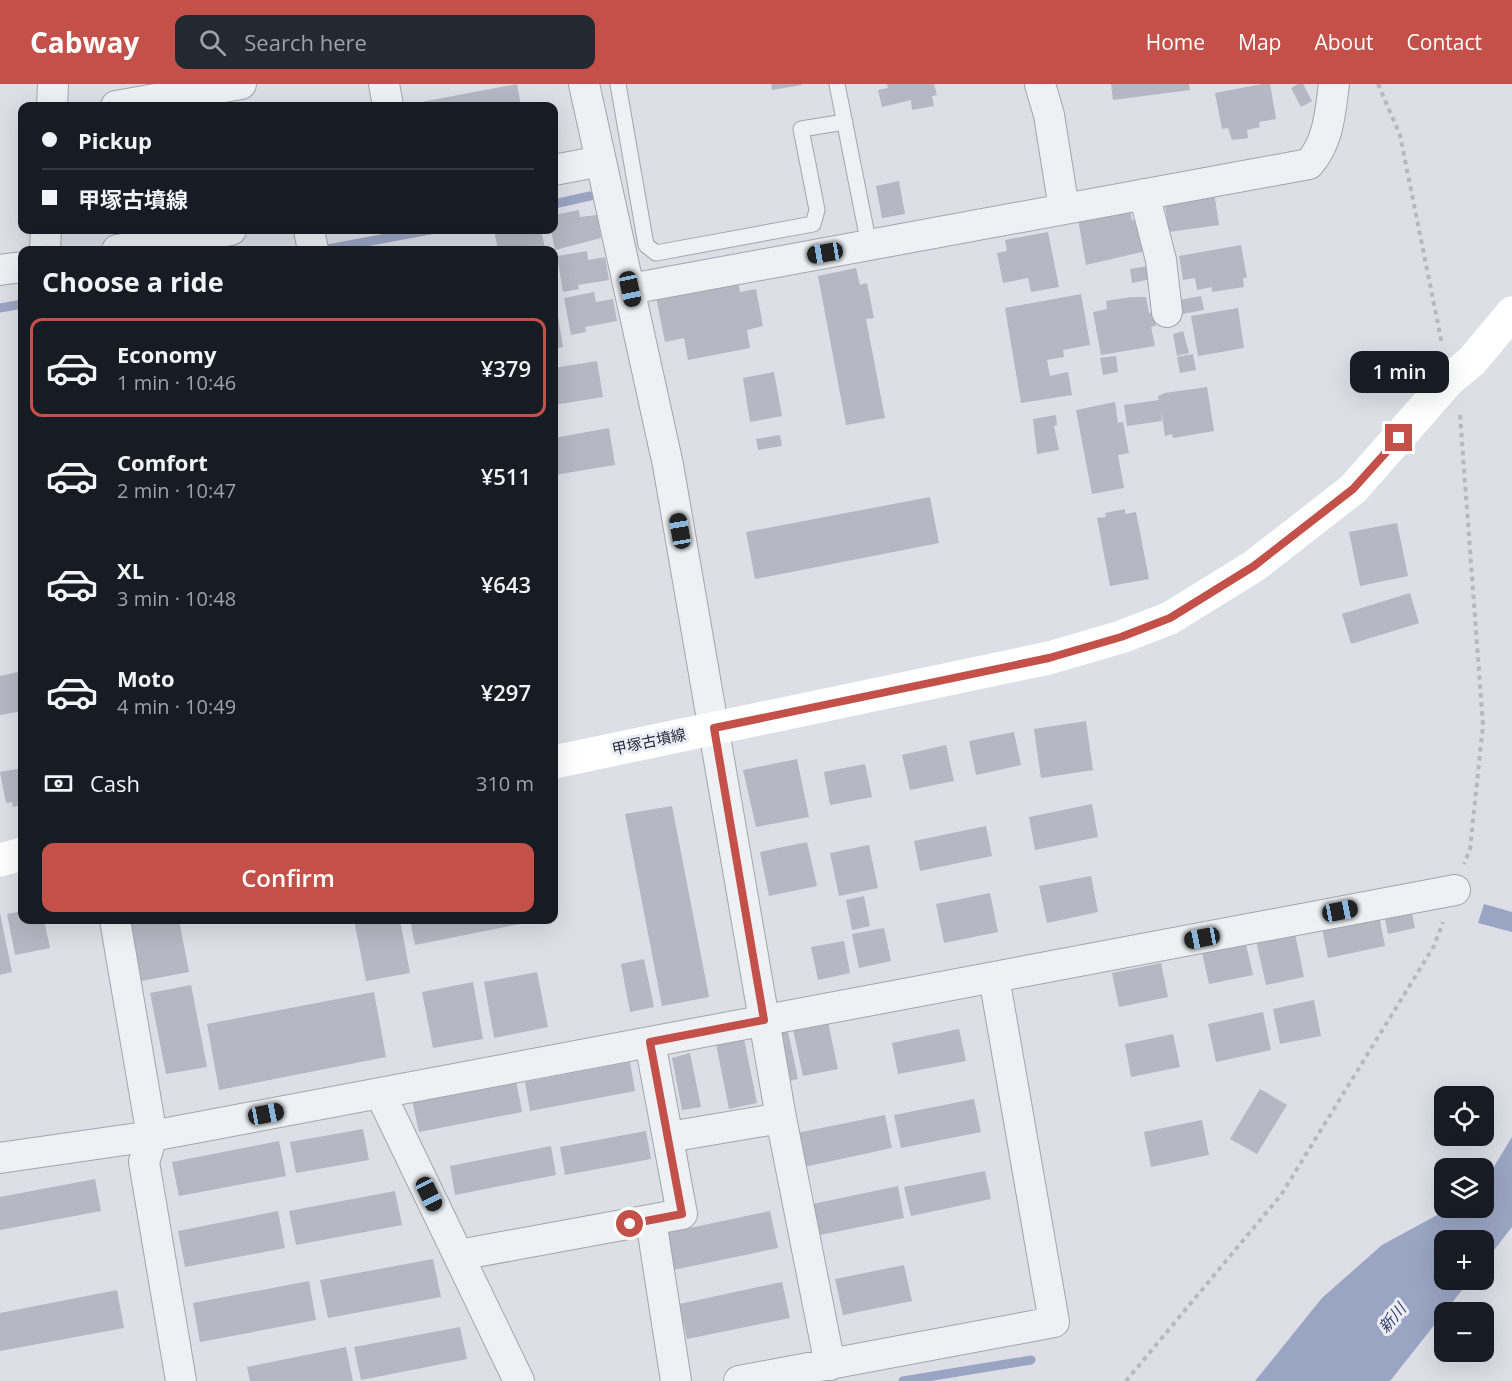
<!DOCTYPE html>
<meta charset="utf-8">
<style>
body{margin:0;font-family:"Open Sans","Noto Sans JP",sans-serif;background:#242831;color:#f1f3f6;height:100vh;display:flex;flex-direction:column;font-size:22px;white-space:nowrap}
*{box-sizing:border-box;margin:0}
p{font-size:20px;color:#9ea1a6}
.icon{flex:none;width:33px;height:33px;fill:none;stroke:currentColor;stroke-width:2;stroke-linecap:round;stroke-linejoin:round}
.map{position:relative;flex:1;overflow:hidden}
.panel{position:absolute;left:18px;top:162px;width:540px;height:678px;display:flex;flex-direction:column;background:#171b24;border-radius:12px;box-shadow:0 6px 24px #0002}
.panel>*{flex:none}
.banner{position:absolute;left:18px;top:18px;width:540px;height:132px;border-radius:12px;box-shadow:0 6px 24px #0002;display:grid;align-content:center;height:132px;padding:0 24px;background:#171b24}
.buttons{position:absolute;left:1434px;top:1002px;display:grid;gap:12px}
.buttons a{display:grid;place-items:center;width:60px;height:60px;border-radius:12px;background:#171b24;box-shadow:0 6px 24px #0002;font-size:30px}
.end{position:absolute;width:27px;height:27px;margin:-14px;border:8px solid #c45149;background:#fff;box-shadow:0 0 0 3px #fff}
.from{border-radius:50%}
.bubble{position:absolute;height:42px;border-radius:12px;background:#171b24;box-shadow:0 6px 24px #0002;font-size:20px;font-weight:600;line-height:42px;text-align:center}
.car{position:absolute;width:18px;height:36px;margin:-18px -9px;border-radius:8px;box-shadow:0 0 4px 2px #0007;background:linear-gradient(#222 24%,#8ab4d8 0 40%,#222 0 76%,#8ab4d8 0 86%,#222 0)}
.banner b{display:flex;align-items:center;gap:21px;height:57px;font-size:22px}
.banner b+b{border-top:2px solid #363941}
.banner i{width:15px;height:15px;background:#f1f3f6}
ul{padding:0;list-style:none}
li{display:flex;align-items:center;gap:18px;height:99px;margin:0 12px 9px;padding:0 12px;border:3px solid transparent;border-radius:12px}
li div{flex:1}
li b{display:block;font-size:22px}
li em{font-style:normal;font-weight:600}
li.active{border-color:#c45149}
li>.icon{width:54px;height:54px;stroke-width:1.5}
h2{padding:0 24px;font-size:27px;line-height:72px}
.pay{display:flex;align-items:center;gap:15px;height:66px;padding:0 24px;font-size:22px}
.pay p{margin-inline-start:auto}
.cta{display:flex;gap:12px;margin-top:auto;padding:12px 24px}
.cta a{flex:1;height:69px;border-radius:12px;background:#c45149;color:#fff;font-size:24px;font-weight:600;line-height:69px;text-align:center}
header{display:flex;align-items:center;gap:36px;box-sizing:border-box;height:84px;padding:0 30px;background:#c45149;color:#fff}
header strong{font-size:28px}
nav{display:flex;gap:33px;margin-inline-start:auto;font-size:21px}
.search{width:420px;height:54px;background:#242831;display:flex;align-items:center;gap:15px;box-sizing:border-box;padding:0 21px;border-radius:12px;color:#9ea1a6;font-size:22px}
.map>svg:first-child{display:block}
.water{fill:#9aa5c4}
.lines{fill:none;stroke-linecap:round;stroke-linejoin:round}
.stream{stroke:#9aa5c4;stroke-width:9}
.building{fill:#b5b7c2}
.service-casing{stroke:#a3a4af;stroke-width:17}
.minor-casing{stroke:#a3a4af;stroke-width:32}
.path{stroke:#b7b9c0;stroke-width:4;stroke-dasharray:4.5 4.5;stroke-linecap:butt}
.service{stroke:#eff0f4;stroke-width:15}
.minor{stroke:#eff0f4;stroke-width:30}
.secondary{stroke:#fff;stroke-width:33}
.route{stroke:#c45149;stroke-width:8}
.labels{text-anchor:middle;stroke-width:6;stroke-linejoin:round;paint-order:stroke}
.street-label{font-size:15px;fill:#282a3b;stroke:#ecedf4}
.water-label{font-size:16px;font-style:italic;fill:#35416c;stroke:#ecedf4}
</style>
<header>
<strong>Cabway</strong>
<div class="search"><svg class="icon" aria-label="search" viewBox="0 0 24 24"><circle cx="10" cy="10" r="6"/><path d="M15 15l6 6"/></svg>Search here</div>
<nav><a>Home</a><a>Map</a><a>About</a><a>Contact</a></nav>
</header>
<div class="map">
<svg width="1512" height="1297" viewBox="0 0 1512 1297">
<rect width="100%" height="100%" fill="#dddee6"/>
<path class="water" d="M1484 820 1512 828V848L1478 839Z
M1512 1053V1143L1484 1179V1156H1444V1196H1470L1390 1297H1255L1322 1214 1382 1161 1450 1124H1484V1099Z"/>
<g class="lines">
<path class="stream" d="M554 120 590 112
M322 166 430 146
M0 224 22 220
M903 1297 1031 1276"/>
</g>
<path class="building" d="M517 0 521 22H417L416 19Z
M771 0H802V1L772 6Z
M887 0H934L937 11 932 12 934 22 912 26 911 16 882 23 878 6 888 4Z
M1111 0H1189L1190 6 1113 16Z
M1262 0H1270L1276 35 1259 38 1260 43 1247 46 1248 54 1232 56 1228 44 1222 45 1215 9Z
M1298 0H1303L1312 17 1301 23 1291 4Z
M899 97 905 130 882 134 876 102Z
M1214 108 1219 141 1169 148 1164 116Z
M579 126 580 133 597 131 601 154 555 166 551 146H554V131Z
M1130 126 1132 136 1140 135 1146 167 1086 181 1078 135Z
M494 146H541L545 164 498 166Z
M1048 148 1059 203 1031 208 1028 194 1003 199 997 169 1007 167 1005 156Z
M1241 161 1247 194H1243L1244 203 1212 208V203L1197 206 1195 194 1183 196 1179 172Z
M587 167 588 176 605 173 609 196 578 201 579 205 563 208 557 172Z
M1148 182 1151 195 1132 199 1130 185Z
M856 184 860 201 867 199 874 234 866 235 885 334 846 341 818 192Z
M738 197 740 208 756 205 763 242 747 246 750 264 688 276 684 254 665 258 656 213Z
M594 208 596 218 613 215 617 237 585 243 586 248 571 251 564 214Z
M1081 210 1090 261 1063 266 1064 273 1047 276 1050 292 1068 288 1072 311 1021 319 1005 224Z
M1201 212 1204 226 1182 230 1179 216Z
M1131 213H1146L1149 229 1154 228 1156 242 1151 243 1155 262 1101 271 1093 228 1107 225 1106 217Z
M1238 224 1244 264 1198 272 1191 232Z
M554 226H557L563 263 554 265Z
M1183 247 1189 269 1177 272 1173 250Z
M1193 270 1196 286 1180 289 1177 273Z
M1116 272 1118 288 1103 291 1100 274Z
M597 277 603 313 554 321V284Z
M774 288 782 332 750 338 743 294Z
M1207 303 1214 347 1173 354 1172 350 1165 352 1161 325 1162 337 1127 342 1124 321 1159 316 1158 312 1165 309Z
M1115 318 1118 339 1123 338 1129 369 1118 371 1124 404 1092 410 1076 326Z
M1056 331 1057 341 1054 342 1059 366 1037 370 1033 335Z
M609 344 615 381 554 391V354Z
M780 351 782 362 758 366 756 355Z
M930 413 939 459 755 495 746 448Z
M1125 425V430L1136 428 1149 495 1110 502 1097 434 1106 433 1105 429Z
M1397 439 1408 492 1360 502 1349 448Z
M1410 509 1419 539 1351 560 1342 530Z
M18 588 22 627 0 631V592Z
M1086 637 1093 686 1041 694 1034 645Z
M1014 648 1021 681 976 691 969 657Z
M946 661 954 697 910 706 902 671Z
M797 675 809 733 756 743 743 686Z
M865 680 872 713 830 721 824 688Z
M22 684V721L13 723 12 718 6 719 0 688Z
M1092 720 1098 753 1035 766 1029 733Z
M672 722 709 913 662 922 625 730Z
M986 742 992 772 920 787 914 757Z
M807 758 817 802 769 812 760 768Z
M869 761 878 804 839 812 830 769Z
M1091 792 1098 828 1047 839 1039 802Z
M990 809 998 848 944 859 936 820Z
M864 812 870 842 852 846 846 816Z
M1410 820 1415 844 1388 850 1383 825Z
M22 827V836H44L50 864 15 871 7 830Z
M1378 827 1385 862 1328 874 1321 839Z
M0 829 12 888 0 891Z
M130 836H179L189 888 141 897Z
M354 836H400L410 889 366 897Z
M410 836H525V839L415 861Z
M884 844 891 877 859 884 852 850Z
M1294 845 1304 893 1266 901 1255 852Z
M844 857 850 889 818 896 811 863Z
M1246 860 1253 891 1209 900 1202 869Z
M644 875 654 923 630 928 621 880Z
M1161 879 1168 913 1119 923 1112 889Z
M537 888 548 943 494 954 484 898Z
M473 898 483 955 433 964 422 908Z
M191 901 207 983 166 990 150 909Z
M374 908 386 973 219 1006 207 940Z
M1314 916 1321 952 1280 960 1273 925Z
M1263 928 1271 966 1216 978 1208 940Z
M828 938 838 985 803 992 793 945Z
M787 943 798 995 782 999 771 947Z
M959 945 966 977 898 990 892 959Z
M1173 950 1180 983 1131 993 1125 960Z
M744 955 757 1019 729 1025 716 960Z
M690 969 701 1023 682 1026 672 974Z
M630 978 635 1007 530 1027 525 998Z
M516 996 522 1028 419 1048 412 1016Z
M1260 1005 1287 1021 1257 1070 1230 1055Z
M974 1015 981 1048 901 1064 894 1031Z
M885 1031 892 1064 799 1084 792 1050Z
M1202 1036 1209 1071 1151 1083 1144 1048Z
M363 1045 369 1076 296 1089 290 1058Z
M646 1047 651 1075 565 1091 560 1063Z
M279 1057 286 1092 179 1112 172 1078Z
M551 1062 556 1091 455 1111 450 1082Z
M985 1087 991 1115 911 1132 904 1103Z
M95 1095 101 1127 0 1146V1113Z
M898 1102 904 1134 815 1152 808 1121Z
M395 1107 402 1141 296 1161 289 1127Z
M278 1127 285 1164 185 1183 178 1147Z
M770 1127 778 1164 673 1186 666 1149Z
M433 1175 441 1213 328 1234 320 1196Z
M904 1181 912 1217 843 1231 835 1195Z
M309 1197 316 1236 200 1258 193 1219Z
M782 1198 790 1234 687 1255 679 1220Z
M117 1206 124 1244 0 1267V1229Z
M460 1243 467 1275 361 1296 354 1263Z
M346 1263 353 1297H250L247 1283Z"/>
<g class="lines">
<g class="service-casing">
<path id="service" d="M618 0 646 161 656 169 813 140 817 126 801 45 845 38
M837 0 869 161"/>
</g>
<g class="minor-casing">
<path id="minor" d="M384 0 388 22
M584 0 668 381 781 1034 830 1281
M1040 0 1049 31 1064 125
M52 22 53 0
M116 22 241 0
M554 86 601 77
M1144 110 1161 176 1167 228
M309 146 313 166
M45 166 46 146
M117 166 231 146
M0 186 22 183
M630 205 1309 80C1329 57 1330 29 1334 0
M115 836 152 1052 144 1078 181 1297
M380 1009 519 1297
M669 1053 781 1034
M0 1074 152 1052 1455 806
M651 1136 676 1297
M459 1171 682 1130 650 958
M739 1297 1054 1238 994 893"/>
</g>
<path class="path" d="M1378 0 1400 51 1442 260
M1460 331 1483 641 1470 765 1464 780
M1126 1297 1281 1111 1434 862 1443 838"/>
<use href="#service" class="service"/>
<use href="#minor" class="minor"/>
<path class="secondary" d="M554 678 1049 574 1121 553 1170 534 1254 482 1353 405 1449 296 1472 277 1512 229
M0 776 22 770"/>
</g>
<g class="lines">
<path class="route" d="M630 1140 682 1130 650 958 764 936 714 644 1049 574 1121 553 1170 534 1254 482 1353 405 1399 354"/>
</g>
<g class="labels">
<g class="street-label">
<text transform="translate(649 658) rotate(-12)" y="5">甲塚古墳線</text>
</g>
<g class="water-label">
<text transform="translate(1392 1234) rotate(-50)" y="6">新川</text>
</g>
</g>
</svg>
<div class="buttons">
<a><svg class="icon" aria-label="locate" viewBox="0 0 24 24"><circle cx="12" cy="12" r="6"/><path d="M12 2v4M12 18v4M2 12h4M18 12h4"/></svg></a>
<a><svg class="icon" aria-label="layers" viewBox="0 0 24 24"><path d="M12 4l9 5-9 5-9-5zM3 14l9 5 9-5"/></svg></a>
<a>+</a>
<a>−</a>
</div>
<i class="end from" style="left:630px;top:1140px"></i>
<i class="end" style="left:1399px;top:354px"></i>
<div class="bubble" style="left:1350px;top:267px;width:99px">1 min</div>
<i class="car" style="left:825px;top:169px;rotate:260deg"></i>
<i class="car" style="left:630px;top:205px;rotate:168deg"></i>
<i class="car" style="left:680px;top:447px;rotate:350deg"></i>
<i class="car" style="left:1340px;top:827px;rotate:79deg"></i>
<i class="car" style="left:1202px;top:854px;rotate:259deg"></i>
<i class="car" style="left:266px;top:1030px;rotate:79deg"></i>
<i class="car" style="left:429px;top:1110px;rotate:154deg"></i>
<div class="banner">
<b><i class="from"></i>Pickup</b>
<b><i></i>甲塚古墳線</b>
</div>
<section class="panel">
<h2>Choose a ride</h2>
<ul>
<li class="active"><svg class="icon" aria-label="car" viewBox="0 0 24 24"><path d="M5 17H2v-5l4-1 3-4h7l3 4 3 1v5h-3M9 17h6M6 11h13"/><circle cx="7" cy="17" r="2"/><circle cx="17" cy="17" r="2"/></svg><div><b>Economy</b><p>1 min · 10:46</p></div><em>¥379</em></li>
<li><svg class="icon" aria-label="car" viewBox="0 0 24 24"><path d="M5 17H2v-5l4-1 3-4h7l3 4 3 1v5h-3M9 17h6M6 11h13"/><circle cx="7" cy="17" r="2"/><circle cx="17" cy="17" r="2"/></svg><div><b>Comfort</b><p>2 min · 10:47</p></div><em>¥511</em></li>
<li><svg class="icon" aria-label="car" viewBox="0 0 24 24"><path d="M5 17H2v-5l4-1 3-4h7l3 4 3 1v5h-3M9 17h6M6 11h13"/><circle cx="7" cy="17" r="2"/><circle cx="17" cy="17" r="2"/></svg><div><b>XL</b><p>3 min · 10:48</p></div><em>¥643</em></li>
<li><svg class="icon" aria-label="car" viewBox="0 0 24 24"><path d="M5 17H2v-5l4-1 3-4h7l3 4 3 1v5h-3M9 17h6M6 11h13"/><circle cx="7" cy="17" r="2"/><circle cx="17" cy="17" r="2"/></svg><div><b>Moto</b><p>4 min · 10:49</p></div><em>¥297</em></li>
</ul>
<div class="pay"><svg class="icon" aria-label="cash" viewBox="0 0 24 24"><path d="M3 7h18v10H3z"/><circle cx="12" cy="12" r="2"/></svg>Cash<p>310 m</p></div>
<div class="cta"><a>Confirm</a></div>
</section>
</div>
